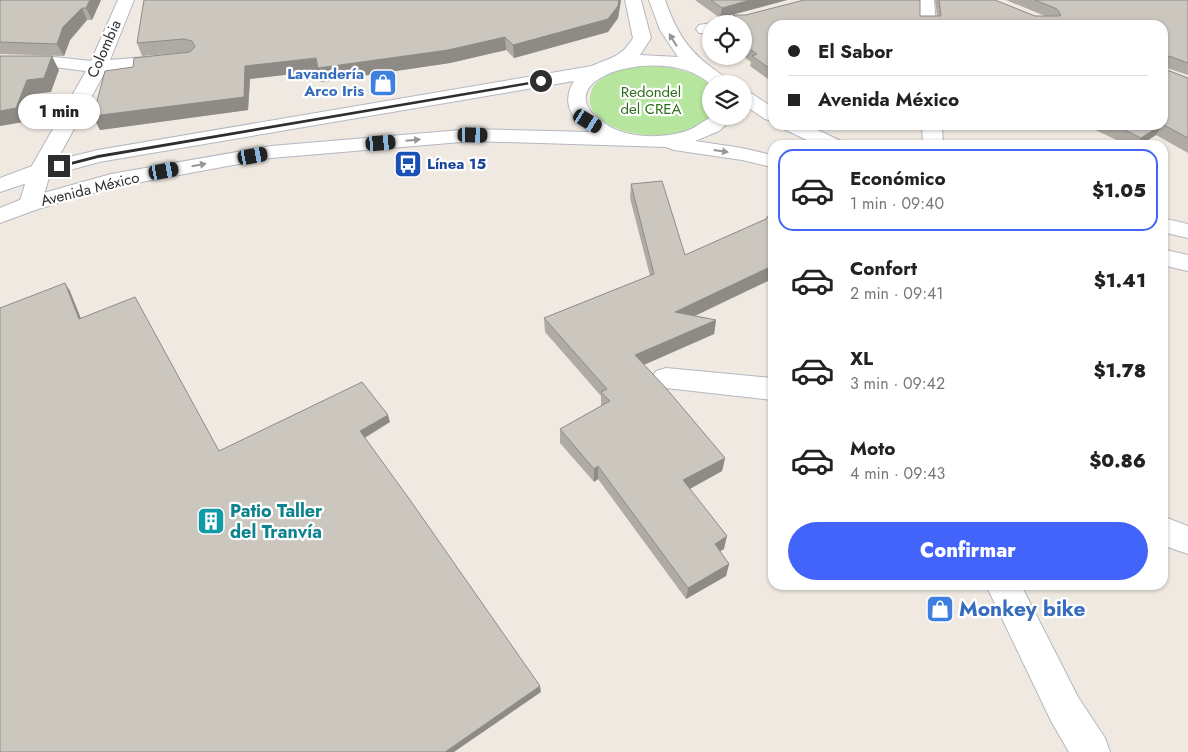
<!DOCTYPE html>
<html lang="es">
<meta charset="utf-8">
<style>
body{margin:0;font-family:Jost,sans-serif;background:#f2f2f2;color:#222;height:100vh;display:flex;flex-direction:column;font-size:19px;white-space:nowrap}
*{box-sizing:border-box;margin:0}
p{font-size:16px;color:#767676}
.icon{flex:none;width:28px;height:28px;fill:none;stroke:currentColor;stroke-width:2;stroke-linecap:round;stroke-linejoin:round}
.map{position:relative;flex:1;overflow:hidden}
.sheet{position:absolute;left:768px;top:140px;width:400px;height:450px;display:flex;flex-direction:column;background:#fff;border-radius:15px;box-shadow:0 1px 4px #0004}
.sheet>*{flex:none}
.top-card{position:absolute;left:768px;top:20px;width:400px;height:110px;border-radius:15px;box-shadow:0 1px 4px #0004;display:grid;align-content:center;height:110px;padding:0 20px;background:#fff}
.fabs{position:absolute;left:702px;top:15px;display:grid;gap:10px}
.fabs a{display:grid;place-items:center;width:50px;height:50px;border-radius:50%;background:#fff;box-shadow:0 1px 4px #0004;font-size:25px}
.end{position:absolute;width:22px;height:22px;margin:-11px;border:6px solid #2e2e2e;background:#fff;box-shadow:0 0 0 2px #fff}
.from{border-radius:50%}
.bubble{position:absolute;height:35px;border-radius:18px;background:#fff;box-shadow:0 1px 4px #0004;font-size:16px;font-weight:800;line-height:35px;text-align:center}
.car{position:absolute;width:15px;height:30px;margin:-15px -8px;border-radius:6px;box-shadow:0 0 4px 1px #0007;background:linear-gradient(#222 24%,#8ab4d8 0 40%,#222 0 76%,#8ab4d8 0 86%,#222 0)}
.top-card b{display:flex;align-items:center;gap:18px;height:48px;font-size:19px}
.top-card b+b{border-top:1px solid #e0e0e0}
.top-card i{width:12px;height:12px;background:#222}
ul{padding:9px 0 0;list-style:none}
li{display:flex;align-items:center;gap:15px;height:82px;margin:0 10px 8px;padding:0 10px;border:2px solid transparent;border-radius:15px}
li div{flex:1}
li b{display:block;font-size:19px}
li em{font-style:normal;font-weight:800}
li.selected{border-color:#4264fb}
li>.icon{width:45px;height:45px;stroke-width:1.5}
.cta{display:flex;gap:10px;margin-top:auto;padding:10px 20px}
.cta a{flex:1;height:58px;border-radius:30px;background:#4264fb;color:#fff;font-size:20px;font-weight:800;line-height:58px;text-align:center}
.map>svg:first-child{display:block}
.green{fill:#b6e59e}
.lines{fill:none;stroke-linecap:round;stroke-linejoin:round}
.street-casing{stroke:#b4b7c1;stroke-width:2}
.secondary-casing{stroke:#b4b7c1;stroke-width:2}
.street{fill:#fff;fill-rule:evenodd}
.secondary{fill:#fff;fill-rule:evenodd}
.wall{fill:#afaba4}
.shaded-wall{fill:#8e8b86}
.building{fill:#cbc7bf;stroke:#8e8b86}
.oneway{fill:#969696}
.route{fill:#2e2e2e}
.labels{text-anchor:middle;stroke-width:4.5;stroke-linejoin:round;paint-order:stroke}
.far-street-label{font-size:15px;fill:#2e2e2e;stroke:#fff}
.far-shop-label{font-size:15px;font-weight:bold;fill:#366cbe;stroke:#fff;text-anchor:end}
.far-park-label{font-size:15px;fill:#2c6e1b;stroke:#fff}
.far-transit-label{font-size:15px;font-weight:bold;fill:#164399;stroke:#fff;text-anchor:start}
.culture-label{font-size:18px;font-weight:bold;fill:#0d838f;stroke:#fff;text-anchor:start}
.near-shop-label{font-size:21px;font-weight:bold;fill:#366cbe;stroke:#fff;text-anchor:start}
</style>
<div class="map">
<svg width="1188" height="752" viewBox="0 0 1188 752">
<rect width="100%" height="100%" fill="#efe9e1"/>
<path class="green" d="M648 66C671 67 694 70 711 86L713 116C689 143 620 141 596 115 592 111 589 104 590 98 592 72 628 68 648 66Z"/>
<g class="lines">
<g class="street-casing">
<path id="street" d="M118 0H134L110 60 170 55 176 56 179 60 176 64 170 65 105 72 51 171 41 204 38 209 30 211 22 209 19 204 29 171 86 71 54 67H0V57H54L91 61Z
M711 23 715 24H711V33H699L696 29 699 25Z
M666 368 772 378V400L666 388 656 385 652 378 656 371Z
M1162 516 1188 526V554L1162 545Z"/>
</g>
<g class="secondary-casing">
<path id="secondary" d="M625 0H641L651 38 640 55 678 57 660 30 649 0H665C674 26 685 47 707 64 715 71 724 74 730 84L711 85C668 41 534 79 607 125 629 139 665 139 689 130 697 127 704 120 712 117 718 114 728 116 735 116L719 131 695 141 742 148 772 155V167L742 160 674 150 666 147 473 141 271 158 114 187 38 209 0 223V208L22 199 111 174 271 146 473 129 590 132C571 118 561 103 574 81L99 162 48 176 0 192V178L32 166 98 150 592 66C611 57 621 58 633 38Z
M918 0H934L936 25H918Z
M744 91 751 93 772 107V121L765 119 744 105Z
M781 125H807L841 141 844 145H817L784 129Z
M922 125H942L943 145H923Z
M1162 218 1188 224V238L1162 232Z
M1162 249 1188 255V271L1162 265Z
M986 585H1021L1078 697 1105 738 1110 752H1069L1052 723Z"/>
</g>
<use href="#street" class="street"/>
<use href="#secondary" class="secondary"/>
</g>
<path class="wall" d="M0 0H101L92 20H87L70 40 64 56 0 54Z
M144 0H621L618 18 608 32 514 58 506 50 450 63 321 82 318 71 250 79 248 110 100 130 93 116 133 67 182 53 142 56 137 43Z
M695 0H787L720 18Z
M935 0H995L1035 16H1045L1006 0H1188V75L1167 68V70L1188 78V153L1156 135 1140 145H1127L1085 125H1162V25H772V82L750 66 751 62 743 56 744 24 733 20V15L937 16Z
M631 184 685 255 766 219 772 210V279L695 316 716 320 714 334 644 365 725 458 722 471 690 489 724 549 720 551 729 564 726 576 686 599 598 479 594 482 560 443V429L601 406V396L545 332 544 318 650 276 630 198Z"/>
<path class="shaded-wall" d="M90 0H101L92 20 86 8Z
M619 0H621L618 18 608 32 514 58 513 45Z
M750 0H787L720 18 722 8Z
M82 8 87 20 70 40 64 56 57 44 63 27Z
M505 37 506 50 450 63 321 82 318 71 250 79 248 110 100 130 93 116 245 66Z
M52 56 59 70 51 92 34 94 24 122 0 126V111L27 80Z
M1161 125H1162L1156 135 1140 145H1137L1141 138Z
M772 266V279L673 326 675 312Z
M65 283 70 291 84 326 79 319Z
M716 320 714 334 634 369 635 355Z
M388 415 390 422 363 439 360 431Z
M725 458 722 471 682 493 683 480Z
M598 466V479L594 482V469Z
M727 536 724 549 712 556 715 544Z
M729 564 726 576 686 599 688 588Z
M540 686 541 692 454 752H445Z"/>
<path class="building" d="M0 0H90L86 8H82L63 27 57 44 0 42Z
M144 0H619L618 6 608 19 513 45 505 37 448 50 318 68 316 58 245 66 244 97 93 116 105 71 133 67 134 58 190 52 195 47 192 41 184 39 137 43Z
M711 0H750L722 8Z
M804 0H920V16H941L939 0H995L1035 16H1060L1061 15 1057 9 1035 0H1188V63L1169 56 1166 58 1167 70 1188 78V138L1162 124V25H772V70L752 56 757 54 744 45V24H718L738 18 733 15H746Z
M0 56H52L44 78 27 80 16 108 0 111Z
M1115 125H1161L1141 138Z
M662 181 685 255 766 219 772 210V266L675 312 716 320 635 355 665 387 725 458 683 480 727 536 715 544 729 564 688 588 598 466 594 469 560 429 610 401 601 392 607 389 544 318 654 274 631 184Z
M65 283 79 319 135 297 219 451 362 382 388 415 360 431 410 500 540 686 445 752H0V308Z"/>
<defs><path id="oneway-solid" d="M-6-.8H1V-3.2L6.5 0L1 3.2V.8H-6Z" transform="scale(1.25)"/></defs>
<g class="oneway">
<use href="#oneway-solid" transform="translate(673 40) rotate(-122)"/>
<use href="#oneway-solid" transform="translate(413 140) rotate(-5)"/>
<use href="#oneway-solid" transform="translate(721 151) rotate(8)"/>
<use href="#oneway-solid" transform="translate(199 165) rotate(-10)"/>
</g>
<path class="route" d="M541 80 543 82 98 158 59 168 56 166 98 155Z"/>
<defs>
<g id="shop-square" transform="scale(1.4375)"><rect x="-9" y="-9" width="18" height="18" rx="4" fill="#3f7fe0" stroke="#fff"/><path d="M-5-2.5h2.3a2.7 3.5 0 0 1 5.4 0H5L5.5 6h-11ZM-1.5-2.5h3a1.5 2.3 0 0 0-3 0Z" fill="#fff"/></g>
<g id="bus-square" transform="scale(1.4375)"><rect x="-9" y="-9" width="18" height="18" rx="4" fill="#1a4fb4" stroke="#fff"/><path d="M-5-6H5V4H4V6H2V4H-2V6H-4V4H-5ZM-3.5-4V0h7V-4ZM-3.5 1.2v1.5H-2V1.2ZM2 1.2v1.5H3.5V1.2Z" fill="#fff"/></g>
<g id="building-square" transform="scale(1.4375)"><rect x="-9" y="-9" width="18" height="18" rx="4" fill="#0f9aa8" stroke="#fff"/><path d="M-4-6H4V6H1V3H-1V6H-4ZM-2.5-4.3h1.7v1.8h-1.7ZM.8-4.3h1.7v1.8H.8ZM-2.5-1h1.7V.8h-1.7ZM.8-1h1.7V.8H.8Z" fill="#fff"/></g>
</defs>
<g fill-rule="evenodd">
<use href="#shop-square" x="383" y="83"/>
<use href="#bus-square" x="408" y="164"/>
<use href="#building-square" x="211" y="521"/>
<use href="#shop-square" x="940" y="609"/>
</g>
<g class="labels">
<g class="far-street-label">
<text transform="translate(104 49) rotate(-66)" y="5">Colombia</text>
<text transform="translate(90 189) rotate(-14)" y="5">Avenida México</text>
</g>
<g class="far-shop-label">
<text x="364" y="79">Lavandería<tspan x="364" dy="17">Arco Iris</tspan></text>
</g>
<g class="far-park-label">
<text x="651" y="97">Redondel<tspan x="651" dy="17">del CREA</tspan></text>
</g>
<g class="far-transit-label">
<text x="427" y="169">Línea 15</text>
</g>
<g class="culture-label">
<text x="230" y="517">Patio Taller<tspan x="230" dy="21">del Tranvía</tspan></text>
</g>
<g class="near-shop-label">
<text x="959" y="616">Monkey bike</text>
</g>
</g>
</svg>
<div class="fabs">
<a><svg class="icon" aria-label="locate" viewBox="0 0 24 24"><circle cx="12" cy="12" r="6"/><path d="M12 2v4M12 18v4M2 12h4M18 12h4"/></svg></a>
<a><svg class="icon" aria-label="layers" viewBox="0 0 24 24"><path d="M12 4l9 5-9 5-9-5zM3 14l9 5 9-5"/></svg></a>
</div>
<i class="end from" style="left:541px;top:81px"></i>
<i class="end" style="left:59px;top:166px"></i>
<div class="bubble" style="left:18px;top:94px;width:82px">1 min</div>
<i class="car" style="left:588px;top:121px;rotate:121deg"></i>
<i class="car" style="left:473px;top:135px;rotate:91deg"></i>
<i class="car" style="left:381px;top:143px;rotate:85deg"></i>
<i class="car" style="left:253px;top:156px;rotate:80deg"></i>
<i class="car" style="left:164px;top:171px;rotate:80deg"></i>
<div class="top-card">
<b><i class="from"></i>El Sabor</b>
<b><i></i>Avenida México</b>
</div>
<section class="sheet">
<ul>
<li class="selected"><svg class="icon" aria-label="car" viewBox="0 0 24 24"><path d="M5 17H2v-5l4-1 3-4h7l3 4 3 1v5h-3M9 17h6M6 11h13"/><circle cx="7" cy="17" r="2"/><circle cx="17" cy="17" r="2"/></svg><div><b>Económico</b><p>1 min · 09:40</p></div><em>$1.05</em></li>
<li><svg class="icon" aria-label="car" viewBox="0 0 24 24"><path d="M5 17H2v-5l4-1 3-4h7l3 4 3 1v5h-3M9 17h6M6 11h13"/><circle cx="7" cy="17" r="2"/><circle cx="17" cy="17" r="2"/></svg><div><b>Confort</b><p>2 min · 09:41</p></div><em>$1.41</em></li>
<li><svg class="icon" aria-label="car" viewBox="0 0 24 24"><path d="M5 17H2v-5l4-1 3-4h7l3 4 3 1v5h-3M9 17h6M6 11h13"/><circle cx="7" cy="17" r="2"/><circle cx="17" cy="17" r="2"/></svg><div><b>XL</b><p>3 min · 09:42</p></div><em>$1.78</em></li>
<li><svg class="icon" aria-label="car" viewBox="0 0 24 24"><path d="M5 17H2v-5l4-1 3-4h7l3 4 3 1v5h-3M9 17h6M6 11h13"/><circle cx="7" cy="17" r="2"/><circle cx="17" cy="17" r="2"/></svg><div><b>Moto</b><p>4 min · 09:43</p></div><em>$0.86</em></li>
</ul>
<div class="cta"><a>Confirmar</a></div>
</section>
</div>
